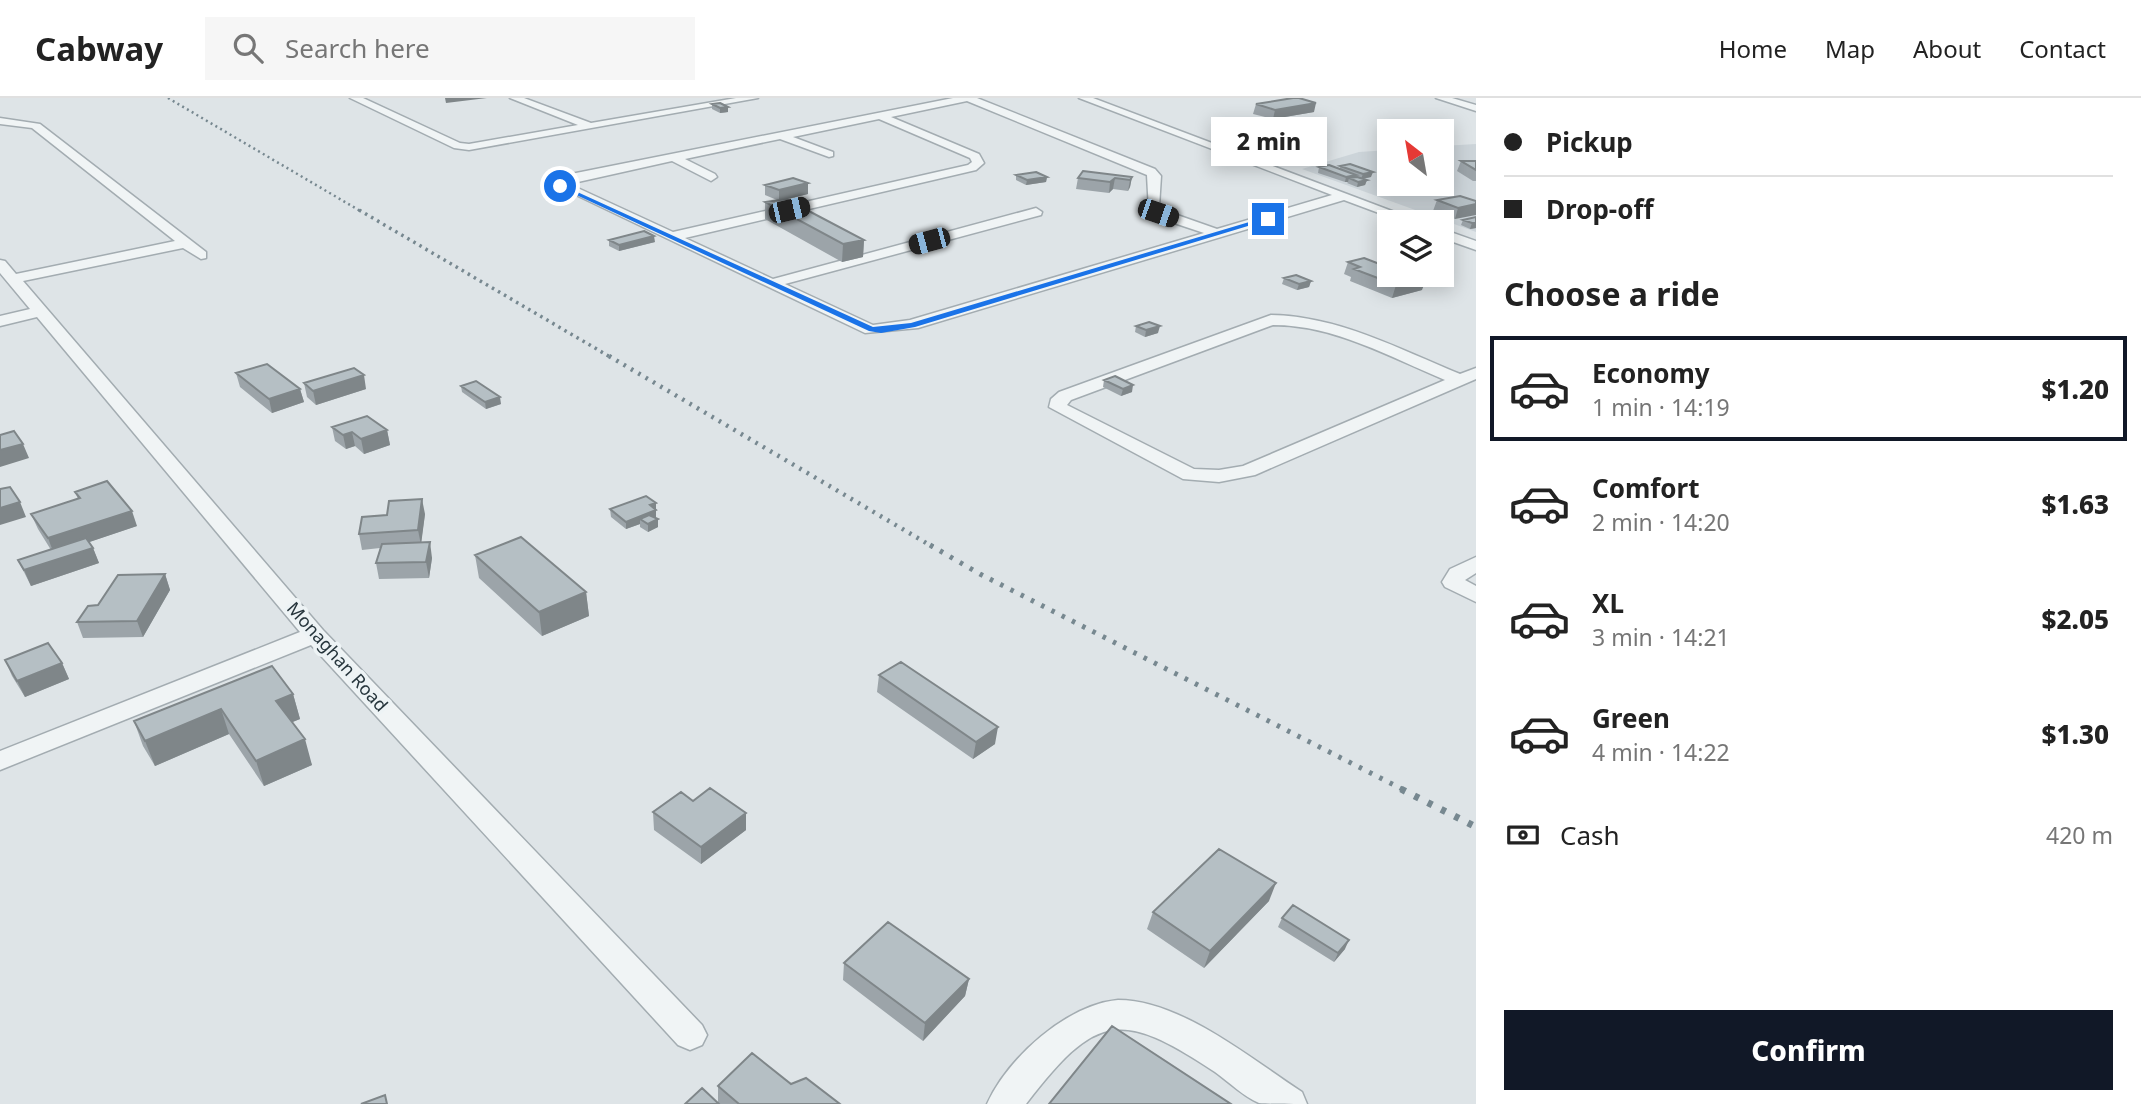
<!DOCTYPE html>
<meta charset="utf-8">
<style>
body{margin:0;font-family:"Noto Sans",sans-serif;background:#f6f6f6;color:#222;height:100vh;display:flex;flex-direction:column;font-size:26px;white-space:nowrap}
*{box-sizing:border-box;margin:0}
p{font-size:23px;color:#767676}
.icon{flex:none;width:38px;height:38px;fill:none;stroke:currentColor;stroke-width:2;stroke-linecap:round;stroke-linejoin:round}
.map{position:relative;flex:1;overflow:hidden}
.panel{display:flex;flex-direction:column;background:#fff;width:665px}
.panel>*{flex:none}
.hud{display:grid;align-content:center;height:154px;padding:0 28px;background:#fff}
.needle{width:46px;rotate:329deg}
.fabs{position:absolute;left:1377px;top:21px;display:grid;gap:14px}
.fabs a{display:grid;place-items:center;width:77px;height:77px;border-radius:0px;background:#fff;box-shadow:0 4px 18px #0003;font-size:35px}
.end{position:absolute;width:32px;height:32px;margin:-16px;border:9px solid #1a73e8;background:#fff;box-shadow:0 0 0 4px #fff}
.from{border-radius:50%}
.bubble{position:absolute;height:49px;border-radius:0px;background:#fff;box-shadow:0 4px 18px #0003;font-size:23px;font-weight:800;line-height:49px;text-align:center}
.car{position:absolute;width:21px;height:42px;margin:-21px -10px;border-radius:9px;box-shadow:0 0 5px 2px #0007;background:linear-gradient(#222 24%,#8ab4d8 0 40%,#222 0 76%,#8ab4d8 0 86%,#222 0)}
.hud b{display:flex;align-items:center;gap:24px;height:66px;font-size:26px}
.hud b+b{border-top:2px solid #e0e0e0}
.hud i{width:18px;height:18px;background:#222}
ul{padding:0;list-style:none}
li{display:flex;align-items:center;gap:21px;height:105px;margin:0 14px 10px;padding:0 14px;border:4px solid transparent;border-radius:0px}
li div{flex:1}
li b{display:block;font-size:26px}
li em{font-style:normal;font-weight:800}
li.selected{border-color:#111827}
li>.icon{width:63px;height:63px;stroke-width:1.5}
h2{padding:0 28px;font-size:32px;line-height:84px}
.pay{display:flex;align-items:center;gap:18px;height:77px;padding:0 28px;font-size:26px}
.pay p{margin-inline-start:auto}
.action{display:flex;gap:14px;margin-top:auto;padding:14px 28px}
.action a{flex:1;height:80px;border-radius:0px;background:#111827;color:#fff;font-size:28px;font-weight:800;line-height:80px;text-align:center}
header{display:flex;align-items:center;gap:42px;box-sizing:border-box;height:98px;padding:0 35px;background:#fff;border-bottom:2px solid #e0e0e0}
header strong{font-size:33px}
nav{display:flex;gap:38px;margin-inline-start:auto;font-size:24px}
.search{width:490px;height:63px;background:#f6f6f6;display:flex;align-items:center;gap:18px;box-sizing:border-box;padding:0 24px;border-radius:0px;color:#767676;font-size:26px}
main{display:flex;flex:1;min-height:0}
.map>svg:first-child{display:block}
.built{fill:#ccd4d9}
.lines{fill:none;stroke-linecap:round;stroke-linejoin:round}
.street-casing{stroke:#a3acb1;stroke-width:3}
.street{fill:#f0f4f5;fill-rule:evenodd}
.rail-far4{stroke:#778890;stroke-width:2.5;stroke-dasharray:2 3.5;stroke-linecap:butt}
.rail-far3{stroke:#778890;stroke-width:3.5;stroke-dasharray:2.5 4.5;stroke-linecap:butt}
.rail-far2{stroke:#778890;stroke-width:4.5;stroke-dasharray:2.5 6;stroke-linecap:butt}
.rail-far1{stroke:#778890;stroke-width:5;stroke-dasharray:3.5 8;stroke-linecap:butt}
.rail{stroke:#778890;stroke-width:7;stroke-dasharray:5 10;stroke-linecap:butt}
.wall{fill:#9ca4a9}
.shaded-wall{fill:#7f8689}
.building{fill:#b5bfc4;stroke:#7f8689;stroke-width:2}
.route{fill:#1a73e8}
.labels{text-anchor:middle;stroke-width:7;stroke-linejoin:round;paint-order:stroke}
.street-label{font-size:18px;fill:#27363d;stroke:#edf3f5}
</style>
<header>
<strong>Cabway</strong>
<div class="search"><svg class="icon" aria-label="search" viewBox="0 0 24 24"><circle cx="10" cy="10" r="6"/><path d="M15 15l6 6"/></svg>Search here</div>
<nav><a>Home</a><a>Map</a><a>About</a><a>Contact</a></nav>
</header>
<main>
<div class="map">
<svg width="1476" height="1006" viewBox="0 0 1476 1006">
<rect width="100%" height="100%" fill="#dee4e7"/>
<path class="built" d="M1476 46V134L1302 71 1359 54 1389 52 1390 86H1442V48Z"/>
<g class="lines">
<g class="street-casing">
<path id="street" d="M350 0H363L460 45 469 46 578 27 510 0H524L591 25 736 0H758L469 52 454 50Z
M953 0H977L1155 71 1161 78 1159 109 1163 112 1217 131 1332 97 1079 0H1093L1421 124H1403L1344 102 918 230 865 235 553 86 571 76ZM967 3 1147 77 1149 113 1153 118 1204 135 910 222 873 227 785 186 1041 117 1042 114 1036 110 773 181 685 140 976 72 984 65 979 56 891 19ZM879 21 970 60 972 64 968 67 673 134 569 86 672 63 711 83 717 79 715 76 685 61 780 41 829 59 833 58V54L793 39Z
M1436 0H1452L1476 7V13Z
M0 20 40 26 206 154V160L201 161 183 150 23 183 323 532 702 927 707 937 702 947 690 952 678 947 311 547 0 672V653L300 534 37 219 0 228V218L30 211 0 175V162L5 163 16 176 175 143 32 30 0 26Z
M1442 131 1476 143V152L1442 140Z
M1271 217C1338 218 1399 251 1460 276L1476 270V281L1255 377 1219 384 1183 381 1049 309 1051 301 1059 294ZM1273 227C1334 227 1390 259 1445 282L1243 368 1219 372 1194 371 1067 307 1071 302Z
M1476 459V475L1465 482 1476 488V504L1445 489 1442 484 1450 471Z
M1118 902C1181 902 1251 961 1302 994L1307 1006C1293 1006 1271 1006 1259 1005 1244 999 1229 984 1215 974 1120 911 1096 915 1026 1006H987C1008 960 1066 907 1118 902Z"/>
</g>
<use href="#street" class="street"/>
<path class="rail-far4" d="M168 0 362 114"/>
<path class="rail-far3" d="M359 112 612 260"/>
<path class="rail-far2" d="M609 258 933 449"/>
<path class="rail-far1" d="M930 447 980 476 1404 692"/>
<path class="rail" d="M1401 691 1476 729"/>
</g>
<path class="wall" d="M712 6 728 14 720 15 712 11Z
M1256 6 1314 14 1273 21 1253 16Z
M1255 28 1297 38 1270 43 1253 37Z
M1461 63H1476V83H1473L1457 73Z
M1340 68 1371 79 1363 81 1367 82 1365 87 1357 89 1347 85 1348 84H1345L1318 75 1319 69 1340 71Z
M1016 77 1047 79 1046 84 1026 87 1016 82Z
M1132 79 1130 89 1128 93 1113 91 1109 95 1076 91 1078 80Z
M808 85V96L787 101 864 142 863 159 842 164 765 121V104L777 102 765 97V87Z
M1437 102 1476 103 1455 121 1433 113Z
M1476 119V130L1470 131 1461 127 1463 122Z
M609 142 655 144 619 153 609 148Z
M1348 164 1422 192 1392 200 1350 183 1351 179 1344 176Z
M1284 180 1311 183 1309 189 1297 192 1282 186Z
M1136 228 1158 235 1145 239 1135 234Z
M236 275 300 291 304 304 272 315 240 289Z
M1104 282 1132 294 1121 298 1103 289Z
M304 285 366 291 316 307 307 299Z
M461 288 501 306 486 311 462 294Z
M332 329 387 332 390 347 364 356 355 348 346 351 335 343Z
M75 394 137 428 89 444 93 450 99 465 31 488 18 462 51 452 38 431 31 416 78 401Z
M656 405V420H655L658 429 648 434 640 429V426L626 431 611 419 610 411Z
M425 416 421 444 432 460 429 480 379 481 376 465 380 450 362 452 359 436Z
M475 457 586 494 589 518 542 538 479 480Z
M165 476 170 492 143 539 83 540 77 524 98 507Z
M5 562 62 565 69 581 25 599 12 578Z
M879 577 995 646 973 661 877 594Z
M293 596 300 621 292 624 312 667 264 688 229 636 155 668 143 648 134 623Z
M693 703 746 732 701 766 654 732 653 714Z
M1269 803 1204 870 1147 831 1153 814Z
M1282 820 1345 851 1334 864 1278 829Z
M844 865 969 881 965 898 923 943 843 882Z
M791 986 840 1006H685L718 1005V988Z"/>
<path class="shaded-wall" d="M445 0H487L446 5Z
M1316 5 1314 14 1273 21 1275 12Z
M728 9V14L720 15V10Z
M1299 28 1297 38 1270 43 1272 33Z
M1373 74 1371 79 1361 81 1363 76Z
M1356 77 1355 82 1349 80 1348 84H1345L1346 79Z
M1047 79 1046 84 1026 87 1027 82Z
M1132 79 1130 89 1128 93 1130 82Z
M1115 80 1113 91 1109 95 1110 84Z
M1367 82 1365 87 1357 89 1358 84Z
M808 85V96L779 103V92Z
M1476 106V117L1455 121 1458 110Z
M1472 125H1476V130L1470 131Z
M654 138 655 144 619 153V147Z
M864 142 863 159 842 164 843 146Z
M1427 179 1422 192 1392 200 1396 187Z
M1311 183 1309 189 1297 192 1299 186Z
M1160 228 1158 235 1145 239 1146 232Z
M364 277 366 291 316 307 313 293Z
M1133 287 1132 294 1121 298 1123 291Z
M300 291 304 304 272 315 269 301Z
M500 299 501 306 486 311 485 304Z
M387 332 390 347 364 356 361 341Z
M352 334 355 348 346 351 343 337Z
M23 346 29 360 0 369V352Z
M422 401 425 416 421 447 418 432Z
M20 404 26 419 0 427V410Z
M656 405V420L645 424 640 421V426L626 431V424L650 407Z
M132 413 137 428 54 456 48 440Z
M658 421V429L648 434V426Z
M430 444 432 460 429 480 426 464Z
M93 450 99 465 31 488 24 472Z
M165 476 170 492 143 539 137 523Z
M586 494 589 518 542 538 539 514Z
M62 565 69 581 25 599 17 583Z
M293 596 300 621 283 628 276 603Z
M221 611 229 636 155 668 145 643Z
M998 629 995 646 973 661 976 644Z
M305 641 312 667 264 688 256 663Z
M746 715V732L701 766V749Z
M1276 785 1269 803 1204 870 1210 853Z
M1349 842 1345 851 1334 864 1338 855Z
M969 881 965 898 923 943 925 925Z"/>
<path class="building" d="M1293 0H1299L1316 5 1275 12 1256 6Z
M720 5 728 9 720 10 712 6Z
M1282 23 1299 28 1272 33 1255 28Z
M1461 63H1476V72Z
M1350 66 1373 74 1363 76 1340 68Z
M1329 67 1356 77 1346 79 1319 69Z
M1083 73 1132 79 1130 82 1115 80 1110 84 1078 80Z
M1036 74 1047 79 1027 82 1016 77Z
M1357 79 1367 82 1358 84 1349 80Z
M793 80 808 85 779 92 765 87Z
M1460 98 1476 103V106L1458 110 1437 102Z
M786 101 864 142 843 146 765 104Z
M1476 119V125H1472L1463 122Z
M644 133 654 138 619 147 609 142Z
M1364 160 1382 167 1390 166V177H1420L1427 179 1396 187 1354 171 1360 169 1348 164Z
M1296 177 1311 183 1299 186 1284 180Z
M1149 224 1160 228 1146 232 1136 228Z
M267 266 300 291 269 301 236 275Z
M354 270 364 277 313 293 304 285Z
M1115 278 1133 287 1123 291 1104 282Z
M476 283 500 299 485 304 461 288Z
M367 318 387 332 361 341 352 334 343 337 332 329Z
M14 333 23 346 0 352V337Z
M107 383 132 413 48 440 31 416 80 400 75 394Z
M10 389 20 404 0 410V391Z
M646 398 656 405 650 407 656 412 626 424 610 411Z
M422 401 418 432 359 436 362 419 387 417 389 403Z
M649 417 658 421 648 426 640 421Z
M521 439 586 494 539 514 475 457Z
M86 440 93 450 24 472 18 462Z
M430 444 426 464 376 465 382 446Z
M165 476 137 523 77 524 88 508 98 507 118 477Z
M48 545 62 565 17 583 5 562Z
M901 564 998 629 976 644 879 577Z
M272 568 293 596 276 603 305 641 256 663 221 611 145 643 134 623Z
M710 690 746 715 701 749 653 714 681 694 693 703Z
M1219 751 1276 785 1210 853 1153 814Z
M1293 807 1349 842 1338 855 1282 820Z
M888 824 969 881 925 925 844 865Z
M1112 928 1231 1006H1049Z
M752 955 791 986 806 980 840 1006H739L718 988Z
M702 990 719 1006H685Z
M385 997 387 1006H361Z"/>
<path class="route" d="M562 87 873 229 911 225 1266 119 1271 121 915 229 881 235 869 233 557 88Z"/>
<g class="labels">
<g class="street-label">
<text transform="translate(337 559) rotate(48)" y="6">Monaghan Road</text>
</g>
</g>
</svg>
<div class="fabs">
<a><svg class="needle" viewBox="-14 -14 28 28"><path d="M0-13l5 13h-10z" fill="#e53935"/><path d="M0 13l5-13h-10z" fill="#767676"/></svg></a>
<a><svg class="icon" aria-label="layers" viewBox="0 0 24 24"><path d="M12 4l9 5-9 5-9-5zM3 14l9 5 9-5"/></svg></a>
</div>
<i class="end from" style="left:560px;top:88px"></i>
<i class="end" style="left:1268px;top:121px"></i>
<div class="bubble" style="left:1211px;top:19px;width:116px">2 min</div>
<i class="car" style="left:789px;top:112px;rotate:77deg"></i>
<i class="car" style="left:1158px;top:115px;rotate:109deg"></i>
<i class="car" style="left:929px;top:143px;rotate:255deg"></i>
</div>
<section class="panel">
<div class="hud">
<b><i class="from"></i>Pickup</b>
<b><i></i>Drop-off</b>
</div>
<h2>Choose a ride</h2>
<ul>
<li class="selected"><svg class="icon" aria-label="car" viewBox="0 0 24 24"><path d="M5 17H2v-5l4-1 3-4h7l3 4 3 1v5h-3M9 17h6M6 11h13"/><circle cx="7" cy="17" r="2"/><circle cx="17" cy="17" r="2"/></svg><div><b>Economy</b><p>1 min · 14:19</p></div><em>$1.20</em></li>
<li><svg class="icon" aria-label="car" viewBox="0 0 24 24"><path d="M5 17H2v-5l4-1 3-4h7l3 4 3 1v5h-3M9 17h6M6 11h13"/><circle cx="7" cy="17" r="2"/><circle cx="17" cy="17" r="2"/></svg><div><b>Comfort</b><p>2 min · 14:20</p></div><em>$1.63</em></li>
<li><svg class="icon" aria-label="car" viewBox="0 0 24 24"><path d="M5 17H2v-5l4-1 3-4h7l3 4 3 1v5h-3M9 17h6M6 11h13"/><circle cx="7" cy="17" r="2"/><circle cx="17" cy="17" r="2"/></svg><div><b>XL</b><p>3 min · 14:21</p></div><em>$2.05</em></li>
<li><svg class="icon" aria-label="car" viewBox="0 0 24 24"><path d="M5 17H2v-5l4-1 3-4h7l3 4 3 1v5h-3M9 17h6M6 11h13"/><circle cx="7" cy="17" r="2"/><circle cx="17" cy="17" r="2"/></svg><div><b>Green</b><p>4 min · 14:22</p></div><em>$1.30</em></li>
</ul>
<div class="pay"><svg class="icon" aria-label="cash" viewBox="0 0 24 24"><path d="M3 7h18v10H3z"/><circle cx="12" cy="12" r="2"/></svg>Cash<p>420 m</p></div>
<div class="action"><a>Confirm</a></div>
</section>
</main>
